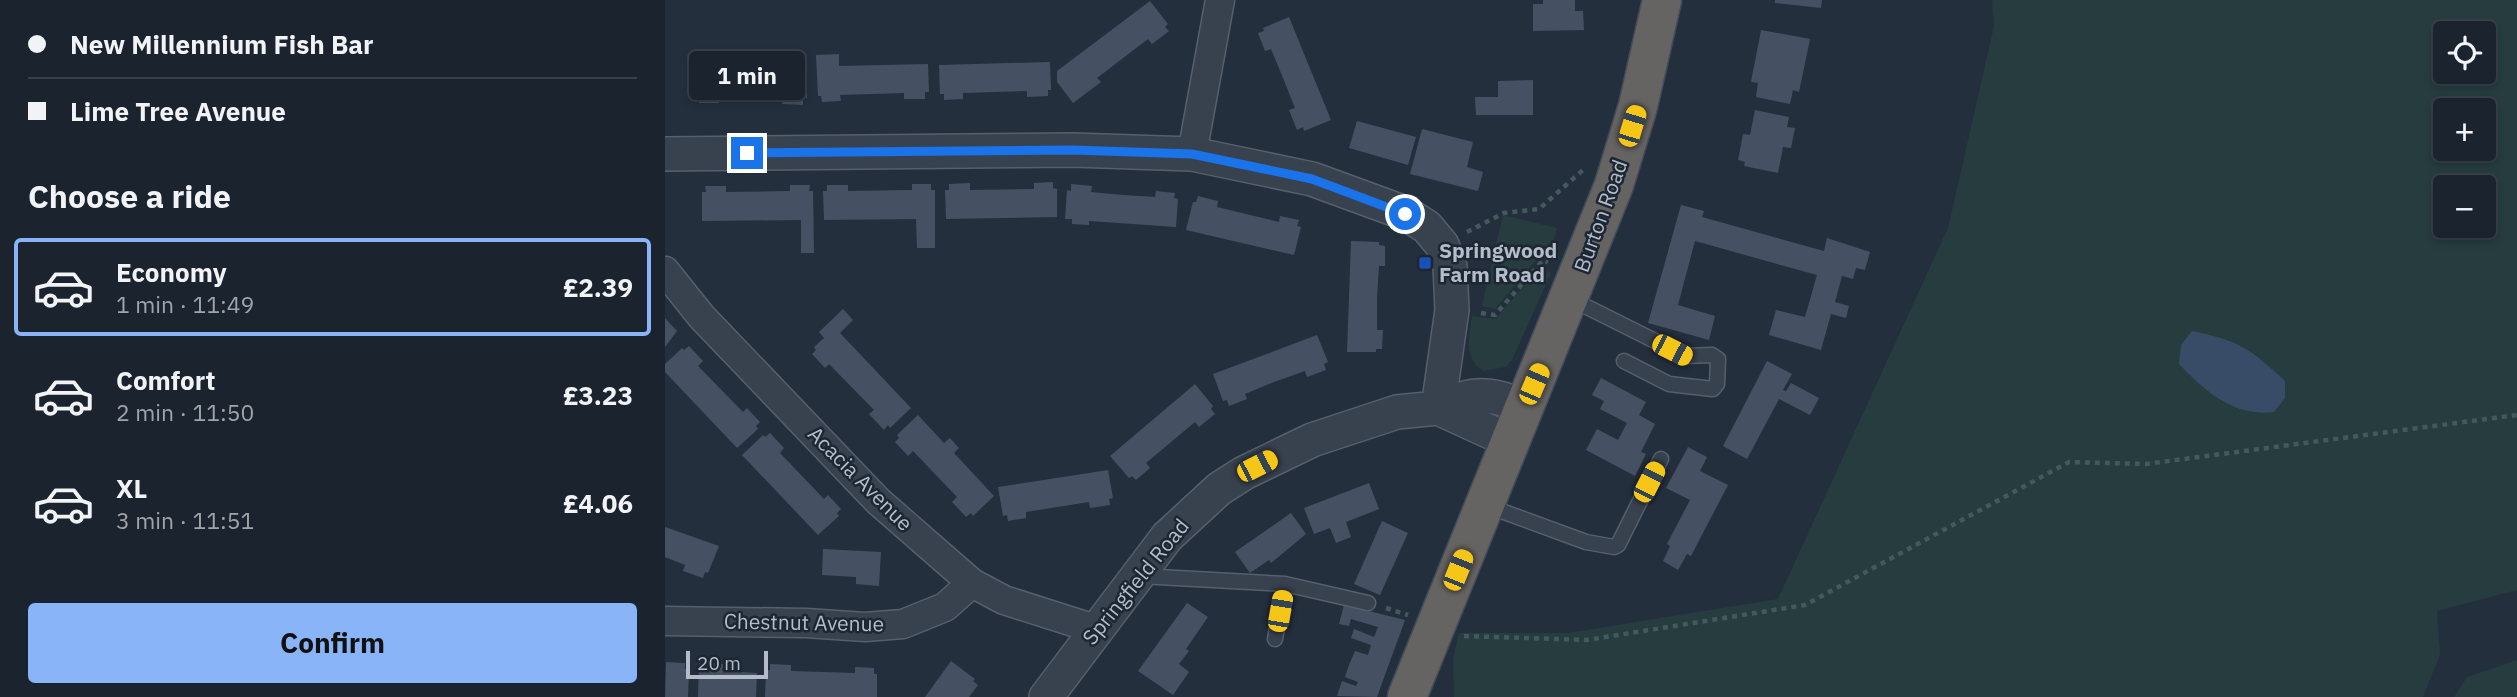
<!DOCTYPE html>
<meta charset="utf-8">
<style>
body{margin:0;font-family:"IBM Plex Sans",sans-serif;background:#242b36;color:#f1f3f6;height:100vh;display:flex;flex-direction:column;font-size:26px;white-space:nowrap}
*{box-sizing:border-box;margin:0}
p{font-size:23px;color:#a0a4aa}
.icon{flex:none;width:38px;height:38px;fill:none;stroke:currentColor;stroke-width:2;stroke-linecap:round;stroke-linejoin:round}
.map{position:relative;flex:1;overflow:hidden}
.drawer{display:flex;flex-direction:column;background:#1b232e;width:665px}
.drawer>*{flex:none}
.banner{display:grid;align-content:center;height:154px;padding:0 28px;background:#1b232e}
.controls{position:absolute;left:1768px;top:21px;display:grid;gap:14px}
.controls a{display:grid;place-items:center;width:63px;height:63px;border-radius:7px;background:#1b232e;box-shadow:0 4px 10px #0003,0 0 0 2px #39404a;font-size:35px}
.scale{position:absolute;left:21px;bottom:18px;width:82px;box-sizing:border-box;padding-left:7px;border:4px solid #b4bcc9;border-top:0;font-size:19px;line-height:24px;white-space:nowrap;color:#b4bcc9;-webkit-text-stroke:5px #1d2633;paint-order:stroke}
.end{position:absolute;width:32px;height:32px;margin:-16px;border:9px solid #1a73e8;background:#fff;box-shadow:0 0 0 4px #fff}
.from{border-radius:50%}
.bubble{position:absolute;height:49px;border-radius:7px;background:#1b232e;box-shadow:0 4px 10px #0003,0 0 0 2px #39404a;font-size:23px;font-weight:700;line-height:49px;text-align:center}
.car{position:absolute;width:21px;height:42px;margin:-21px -10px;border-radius:9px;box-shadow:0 0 5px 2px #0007;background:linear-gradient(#f5c518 24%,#345 0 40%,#f5c518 0 76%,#345 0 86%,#f5c518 0)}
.banner b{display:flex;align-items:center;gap:24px;height:66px;font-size:26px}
.banner b+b{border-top:2px solid #39404a}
.banner i{width:18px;height:18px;background:#f1f3f6}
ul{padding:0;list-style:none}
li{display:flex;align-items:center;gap:21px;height:98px;margin:0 14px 10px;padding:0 14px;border:4px solid transparent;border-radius:7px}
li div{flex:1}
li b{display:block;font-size:26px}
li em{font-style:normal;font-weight:700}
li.selected{border-color:#8ab4f8}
li>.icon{width:63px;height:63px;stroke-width:1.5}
h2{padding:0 28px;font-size:32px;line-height:84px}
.button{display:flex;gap:14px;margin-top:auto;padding:14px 28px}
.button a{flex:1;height:80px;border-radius:7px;background:#8ab4f8;color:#111;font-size:28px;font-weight:700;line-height:80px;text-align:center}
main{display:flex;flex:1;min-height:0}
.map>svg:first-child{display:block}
.green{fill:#263c3f;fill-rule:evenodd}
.water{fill:#394c67}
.building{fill:#455162}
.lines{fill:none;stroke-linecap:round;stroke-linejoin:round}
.service-casing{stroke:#565f6c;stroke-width:17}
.minor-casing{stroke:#565f6c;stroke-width:31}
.tertiary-casing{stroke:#565f6c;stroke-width:36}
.trunk-casing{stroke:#434c59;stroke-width:41}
.path{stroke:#44595c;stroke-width:4.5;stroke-dasharray:5 5;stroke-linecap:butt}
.service{stroke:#38414e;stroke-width:14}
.minor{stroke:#38414e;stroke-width:28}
.tertiary{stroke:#38414e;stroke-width:33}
.trunk{stroke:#656462;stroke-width:38}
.route{stroke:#1a73e8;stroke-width:9}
.transit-dot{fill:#1a4fb4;stroke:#1d2633;stroke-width:2.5}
.labels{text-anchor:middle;stroke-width:5;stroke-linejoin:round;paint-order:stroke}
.street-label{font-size:21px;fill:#b4bcc9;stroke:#1d2633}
.poi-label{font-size:21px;font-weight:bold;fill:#b4bcc9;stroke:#1d2633;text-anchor:start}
</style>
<main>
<section class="drawer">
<div class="banner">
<b><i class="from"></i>New Millennium Fish Bar</b>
<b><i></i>Lime Tree Avenue</b>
</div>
<h2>Choose a ride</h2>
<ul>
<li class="selected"><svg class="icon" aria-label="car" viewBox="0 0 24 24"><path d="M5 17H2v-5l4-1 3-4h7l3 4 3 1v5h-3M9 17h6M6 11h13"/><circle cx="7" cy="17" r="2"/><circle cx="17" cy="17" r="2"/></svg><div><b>Economy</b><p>1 min · 11:49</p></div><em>£2.39</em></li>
<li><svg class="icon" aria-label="car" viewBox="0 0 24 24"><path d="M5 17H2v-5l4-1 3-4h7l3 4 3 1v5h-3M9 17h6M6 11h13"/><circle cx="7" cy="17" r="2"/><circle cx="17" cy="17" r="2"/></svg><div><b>Comfort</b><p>2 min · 11:50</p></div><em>£3.23</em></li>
<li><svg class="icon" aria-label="car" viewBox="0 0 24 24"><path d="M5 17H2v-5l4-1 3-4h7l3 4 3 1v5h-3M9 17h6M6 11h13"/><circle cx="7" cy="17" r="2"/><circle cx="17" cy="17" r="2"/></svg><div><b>XL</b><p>3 min · 11:51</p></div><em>£4.06</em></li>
</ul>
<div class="button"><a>Confirm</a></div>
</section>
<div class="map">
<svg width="1852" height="697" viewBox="0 0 1852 697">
<rect width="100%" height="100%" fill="#242f3e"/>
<path class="green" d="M1327 0H1852V590L1772 611 1775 655 1758 697H789L788 659 794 633H903L1113 599 1283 228 1329 26ZM1780 33H1818V72H1780ZM1780 110H1818V149H1780ZM1780 187H1818V226H1780Z
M838 215 892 228 889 239 830 309 817 306Z
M875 268 886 273 847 360 841 367 818 371C798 357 804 338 807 316L830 319Z
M1852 660V697H1789L1802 677Z"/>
<path class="water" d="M1527 331C1575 341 1584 348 1620 381V398L1609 412C1569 417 1541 392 1514 364L1516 345Z"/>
<path class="building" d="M878 0H910V11H918L919 30 868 31V4H878Z
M1110 0H1157L1156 8 1110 3Z
M485 1 503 24 500 27 504 31 487 44 483 39 432 78 436 82 408 103 392 82V71Z
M624 17 666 120 639 131 638 127 632 130 624 110 630 108 618 78 606 49 600 51 593 33 599 31 598 28Z
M1096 30 1145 39 1134 92 1128 90 1125 104 1091 97 1093 83 1086 82Z
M174 54V66L263 64 264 92H260V99H239V93L175 95 176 101 157 102 156 96H153L151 55Z
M385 62 386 90H383V96L362 97V91L298 93V99L279 100V94H275L274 65Z
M31 68 142 70V98H138V105L117 104 118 98 54 97V103H34V97H31Z
M868 80V115H811L810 97H833V81Z
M1090 110 1124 117 1122 127 1130 128 1126 148 1118 147 1113 173 1079 166 1080 162 1073 160 1078 134 1085 135Z
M692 121 751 137 743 165 684 148Z
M757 129 808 142 802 167 818 172 813 191 745 174Z
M388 182V188L392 189V217L281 219 280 190H284V184L305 183V190L369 189V183Z
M247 184H266V190H270V248H252L251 219 159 220 158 191H162V185H183V191L247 190Z
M406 184 427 186 426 192 458 195 490 197 491 191 510 193 509 198 513 199 511 227 424 221V225L407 224V219H400L402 190 406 191Z
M125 185H145L144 191H148L149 253H136V220L37 221V192H41L40 186H61V192L125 191Z
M533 196 553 201 552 207 614 222 615 216 634 220 632 226 636 227 629 255 521 230 528 202H531Z
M1016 205 1039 211 1037 217 1159 251 1162 238 1205 252 1200 270 1191 268 1188 279 1177 276 1170 302 1184 306 1181 318 1166 314 1156 350 1104 335 1111 310 1140 317 1152 275 1030 241 1013 305 1050 316 1044 340 983 323Z
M686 241 714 242V245L720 246V266H714L712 298V330H718L717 349H711V352H682Z
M178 309 188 320 175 333 246 408 225 428 223 425 219 430 204 414 209 410 164 364 160 368 147 354 151 350 149 347 159 338 154 332Z
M0 318 12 331 0 347Z
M652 335 663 362 659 364 661 370 642 377 640 371 609 382 580 394 582 399 564 406 562 400 558 401 548 374Z
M24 346 38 361 33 366 78 412 82 408 95 422 91 426 93 429 72 448 0 372V364L17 348 19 350Z
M1102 361 1127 374 1118 390 1121 391 1126 383 1154 398 1145 415 1114 399 1082 459 1058 446Z
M936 378 981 402 974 415 990 424 976 452 981 454 970 476 921 450 932 429 953 440 962 423 935 409 939 401 927 395Z
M530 384 548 406 546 409 550 414 534 427 530 422 481 463 485 468 471 480 467 476 464 478 445 456Z
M253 415 279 443 285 438 294 448 289 453 329 496 308 516 306 513 301 517 287 502 292 497 248 451 243 456 230 442 234 438 232 435Z
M105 433 119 448 115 453 159 499 163 495 176 509 172 513 174 516 153 535 77 455 98 435 100 437Z
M1023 447 1042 457 1035 471 1063 485 1026 556 1022 554 1013 570 998 561 1005 546 1002 544 1025 500 1001 488Z
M443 470 448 498 444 499 445 505 425 508 424 502 361 512V518L343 521 342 515 338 516 333 487Z
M704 483 714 509 681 522 686 537 671 543 665 528 649 534 639 508Z
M626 513 641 534 606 563 604 560 585 573 570 552Z
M717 521 743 533 715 595 689 584Z
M0 527 54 546 43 573 40 572 38 578 18 571 20 565 0 557Z
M158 549 216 552 214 586 191 584V577L157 575Z
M522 603 543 617 521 649 524 651 514 664 524 672 508 695 473 671Z
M679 605 740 620 712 697 672 696 677 681 691 686 693 682 680 677 684 665 690 651 703 655 706 645 686 638 689 629 709 637 713 627 686 619 684 626 674 624Z
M286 661 310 679 308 681 313 685 304 697H260Z
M1 662 20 663V669H24L23 697H0Z
M34 663 58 664 57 671 92 673 91 697H33Z
M105 664 126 665V671L190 673V667L209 668V674H212V697H100L101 670H105Z"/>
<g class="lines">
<g class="service-casing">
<path id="service" d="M906 299 1020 356 1047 355 1053 359 1052 384 1048 389 1004 384 959 361
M820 505 921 542 949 547 953 545 996 459
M475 576 620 584 703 603
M610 639 620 584"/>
</g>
<g class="minor-casing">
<path id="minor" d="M527 154 555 0
M0 271 36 316 213 501 307 583 339 600 430 629
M0 621 141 623 200 627 238 624 280 607 307 583"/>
</g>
<g class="tertiary-casing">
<path id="tertiary" d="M0 154 408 150 527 154 647 179 740 213 762 227 777 245 785 266 787 310 773 408
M773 408C809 391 823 393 860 406
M381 697 502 537 554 489 579 473 647 440 732 412 773 408 845 441"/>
</g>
<g class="trunk-casing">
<path id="trunk" d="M742 697 949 185 973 106 997 0"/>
</g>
<path class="path" d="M802 232 839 213 874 209 918 170
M816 313 830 315 878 260 883 262
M721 608 743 615
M799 636 922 640 1140 605 1404 462 1481 464 1852 415"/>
<use href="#service" class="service"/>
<use href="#minor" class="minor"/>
<use href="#tertiary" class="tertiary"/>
<use href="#trunk" class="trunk"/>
</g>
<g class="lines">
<path class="route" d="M82 153 408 150 527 154 647 179 740 214"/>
</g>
<rect class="transit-dot" x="753" y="256" width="14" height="14" rx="3.5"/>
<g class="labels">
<g class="street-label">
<text transform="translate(936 216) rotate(-70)" y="7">Burton Road</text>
<text transform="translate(195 479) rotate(45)" y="7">Acacia Avenue</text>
<text transform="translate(471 582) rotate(-51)" y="7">Springfield Road</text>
<text transform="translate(139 623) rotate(1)" y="7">Chestnut Avenue</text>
</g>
<g class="poi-label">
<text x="774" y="258">Springwood<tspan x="774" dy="24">Farm Road</tspan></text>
</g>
</g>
</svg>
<div class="controls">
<a><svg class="icon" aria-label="locate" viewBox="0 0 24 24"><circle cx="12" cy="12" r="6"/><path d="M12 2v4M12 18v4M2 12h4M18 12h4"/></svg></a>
<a>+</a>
<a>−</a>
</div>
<div class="scale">20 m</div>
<i class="end from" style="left:740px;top:214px"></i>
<i class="end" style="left:82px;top:153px"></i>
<div class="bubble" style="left:24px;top:51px;width:116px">1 min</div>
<i class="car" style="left:967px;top:126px;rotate:17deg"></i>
<i class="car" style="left:1007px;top:350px;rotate:117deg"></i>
<i class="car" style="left:869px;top:384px;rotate:23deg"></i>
<i class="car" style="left:592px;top:466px;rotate:63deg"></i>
<i class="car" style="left:984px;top:482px;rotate:27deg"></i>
<i class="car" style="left:793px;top:570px;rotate:22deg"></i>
<i class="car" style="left:615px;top:611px;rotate:10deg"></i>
</div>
</main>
